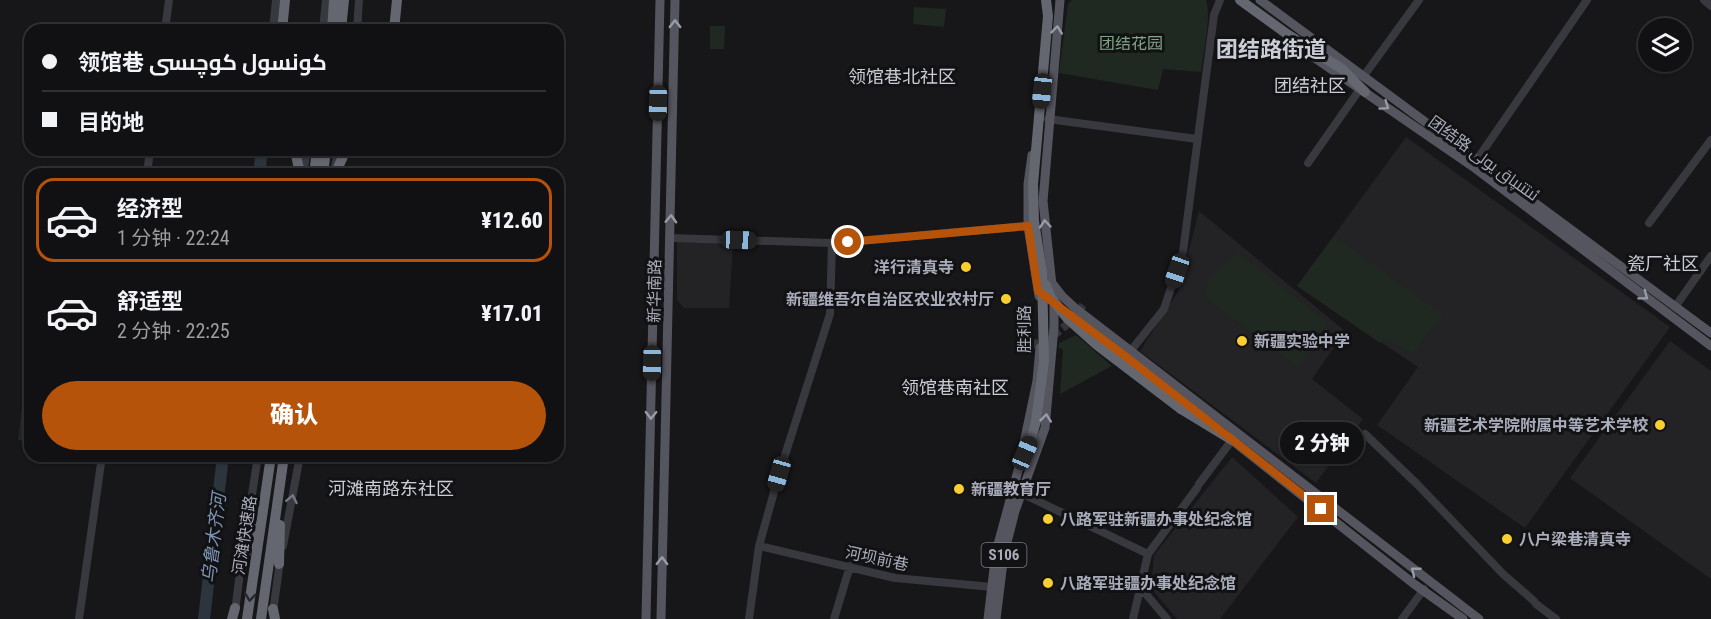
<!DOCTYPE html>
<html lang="zh">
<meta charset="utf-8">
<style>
body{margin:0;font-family:"Roboto Condensed",Cairo,"Noto Sans SC",sans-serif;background:#1a1a1c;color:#f1f3f6;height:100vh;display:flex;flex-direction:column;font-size:22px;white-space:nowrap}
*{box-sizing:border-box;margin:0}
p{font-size:20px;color:#9c9da0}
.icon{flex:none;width:33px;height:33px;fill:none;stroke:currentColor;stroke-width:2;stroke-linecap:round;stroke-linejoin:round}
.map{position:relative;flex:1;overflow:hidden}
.sheet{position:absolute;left:24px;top:168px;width:540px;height:294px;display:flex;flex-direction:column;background:#111113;border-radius:18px;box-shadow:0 2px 4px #0004,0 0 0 2px #303133}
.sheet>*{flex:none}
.guide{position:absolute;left:24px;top:24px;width:540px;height:132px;border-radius:18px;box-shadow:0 2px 4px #0004,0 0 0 2px #303133;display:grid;align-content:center;height:132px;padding:0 18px;background:#111113}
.controls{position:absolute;left:1638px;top:18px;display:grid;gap:12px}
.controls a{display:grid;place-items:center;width:54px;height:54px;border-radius:50%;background:#111113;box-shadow:0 2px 4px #0004,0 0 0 2px #303133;font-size:30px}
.end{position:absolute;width:27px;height:27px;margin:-14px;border:8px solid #b45309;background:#fff;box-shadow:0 0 0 3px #fff}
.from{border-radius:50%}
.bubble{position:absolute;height:42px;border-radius:21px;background:#111113;box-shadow:0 2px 4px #0004,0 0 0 2px #303133;font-size:20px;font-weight:800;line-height:42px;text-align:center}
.car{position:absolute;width:18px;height:36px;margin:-18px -9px;border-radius:8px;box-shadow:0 0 4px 2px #0007;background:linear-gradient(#222 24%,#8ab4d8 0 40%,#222 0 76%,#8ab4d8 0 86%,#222 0)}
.guide b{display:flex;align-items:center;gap:21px;height:57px;font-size:22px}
.guide b+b{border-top:2px solid #303133}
.guide i{width:15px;height:15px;background:#f1f3f6}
ul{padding:10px 0 0;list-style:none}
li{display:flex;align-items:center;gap:18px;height:84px;margin:0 12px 9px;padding:0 6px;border:3px solid transparent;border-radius:18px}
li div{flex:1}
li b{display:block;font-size:22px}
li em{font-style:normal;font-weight:800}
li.current{border-color:#b45309}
li>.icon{width:54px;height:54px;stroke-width:1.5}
.action{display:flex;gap:12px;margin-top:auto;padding:12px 18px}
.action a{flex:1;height:69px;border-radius:36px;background:#b45309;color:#fff;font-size:24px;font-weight:800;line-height:69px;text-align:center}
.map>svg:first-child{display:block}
.built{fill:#232326}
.green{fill:#1f2821}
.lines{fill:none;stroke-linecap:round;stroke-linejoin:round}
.river{stroke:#2c343e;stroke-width:12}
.minor-tunnel{stroke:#343539;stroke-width:8;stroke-dasharray:8 4;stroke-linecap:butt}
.minor{stroke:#38383f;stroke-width:8}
.major{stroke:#54555e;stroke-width:9}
.highway{stroke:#646670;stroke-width:10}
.highway-bridge{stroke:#646670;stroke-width:10}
.oneway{stroke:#989ba8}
.oneway2{stroke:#767883}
.oneway3{stroke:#26272b}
.route{stroke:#b45309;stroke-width:8}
.poi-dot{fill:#f9ce2f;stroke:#121214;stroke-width:2}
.labels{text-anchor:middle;stroke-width:6;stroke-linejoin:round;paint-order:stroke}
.shield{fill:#121214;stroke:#7c7e88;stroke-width:1.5}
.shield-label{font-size:15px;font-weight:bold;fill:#a9acba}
.park-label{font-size:16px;fill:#7fa586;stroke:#121214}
.street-label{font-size:16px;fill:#a9acba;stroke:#121214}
.poi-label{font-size:16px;font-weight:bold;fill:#a9acba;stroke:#121214;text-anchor:start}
.neighbourhood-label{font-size:18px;fill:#caccd6;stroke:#121214}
.water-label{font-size:18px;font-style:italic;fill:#7f95b6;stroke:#121214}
.district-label{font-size:22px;font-weight:bold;fill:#caccd6;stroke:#121214}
</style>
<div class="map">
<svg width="1711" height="619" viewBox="0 0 1711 619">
<rect width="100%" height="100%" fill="#171719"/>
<path class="built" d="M1406 137 1670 327 1525 528 1377 425 1418 367 1297 286Z
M1199 211 1345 331 1312 379 1363 419 1316 483 1140 351 1178 292Z
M677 242 733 244 729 308H684L677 300Z
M1670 341 1711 371V579L1570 478Z
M1232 457 1298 517 1220 619H1177L1151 588 1154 555Z"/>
<path class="green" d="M1072 0H1206C1212 16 1203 54 1201 72L1163 69 1158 90 1059 73 1068 4Z
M914 7 946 9 944 27 913 24Z
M710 26H725L724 49H710Z
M1334 236 1443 315 1412 354 1385 339 1380 343 1297 286Z
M1238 253 1328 322 1298 367 1208 300 1205 291 1213 275Z
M1076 335 1112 366 1060 394 1063 349 1058 348 1059 343Z
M30 339V441L18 440Z"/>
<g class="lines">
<path class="river" d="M259 174 262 150
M204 619 223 456"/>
<path class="minor-tunnel" d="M1031 345C1055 338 1069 325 1083 305"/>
<path class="minor" d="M1704 0 1711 6
M165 30 169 0
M273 30 276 0
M323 30 326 0
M357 30 359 0
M1363 77 1419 0
M1048 119 1197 139
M1476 161 1587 0
M1308 163 1360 89
M335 167 338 150
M147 174 150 150
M303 174 307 150
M1649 223 1711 140
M670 238 832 243 1028 226
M1675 307 1711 256
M1129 353 1164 309 1183 252 1214 15 1220 0
M1365 434 1418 485 1503 574 1534 601
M1199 484 1232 440
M1021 493 1148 554
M244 546 258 456
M283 546 300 456
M759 546 895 578 992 587
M1140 587 1167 619
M1536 604 1556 619
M235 612 241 564
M273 612 280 561
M79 619 102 456
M749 619 759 546 779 474 830 314 832 243
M834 619 850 566
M1133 619 1148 554 1197 488
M1402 619 1424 589"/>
<path class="major" d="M1260 0 1711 333
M1312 56 1472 166 1711 346
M1032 155 1028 184V226L1039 296
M1052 283 1062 296 1075 308 1479 619
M1071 316 1205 419
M1228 437 1414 584 1463 619
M646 619 660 0
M661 619 675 0
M988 619 996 552 1019 467 1037 381 1040 348
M996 619 1004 554 1015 511 1045 428 1054 327V304L1043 201 1060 0"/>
<path class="highway" d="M1240 0 1287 34 1342 69 1365 92
M282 30 285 0
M332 30 334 0
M341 30 344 0
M394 30 397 0
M295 150 300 174
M314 174 317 150
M323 174 326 150
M335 174 346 150
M1181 409 1232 440
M1019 467 1031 440
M279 564 280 525
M241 567 254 529
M273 609 275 619
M232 619 235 608
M247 619 271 456
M261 619 284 456"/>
<path class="highway-bridge" d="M1046 285 1051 298 1068 319 1097 345 1181 409
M1031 440 1036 421 1044 361 1042 273 1034 221 1033 184 1048 16 1046 0"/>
</g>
<defs><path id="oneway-chevron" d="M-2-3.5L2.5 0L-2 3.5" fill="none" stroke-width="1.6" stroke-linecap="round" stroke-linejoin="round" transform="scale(1.5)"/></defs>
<g class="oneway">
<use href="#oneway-chevron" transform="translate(675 24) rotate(-90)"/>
<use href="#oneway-chevron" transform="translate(1057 30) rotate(-84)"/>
<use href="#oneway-chevron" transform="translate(1385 106) rotate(35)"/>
<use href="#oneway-chevron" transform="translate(671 219) rotate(-88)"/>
<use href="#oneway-chevron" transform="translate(1045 224) rotate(-95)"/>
<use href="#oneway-chevron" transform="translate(1644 296) rotate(37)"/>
<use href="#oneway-chevron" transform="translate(651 415) rotate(91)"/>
<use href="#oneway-chevron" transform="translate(1046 418) rotate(-84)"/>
<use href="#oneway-chevron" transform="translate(662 561) rotate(-89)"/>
<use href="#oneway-chevron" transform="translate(1415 571) rotate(-142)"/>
</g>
<use class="oneway2" href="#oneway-chevron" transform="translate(292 499) rotate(-79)"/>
<use class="oneway3" href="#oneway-chevron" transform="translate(250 597) rotate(97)"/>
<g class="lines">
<path class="route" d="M848 242 1028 226 1038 291 1125 356 1321 509"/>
</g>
<g class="poi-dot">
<circle cx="966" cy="267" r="6"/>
<circle cx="1006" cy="299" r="6"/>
<circle cx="1242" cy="341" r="6"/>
<circle cx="1660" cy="425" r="6"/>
<circle cx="959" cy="489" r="6"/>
<circle cx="1048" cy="519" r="6"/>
<circle cx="1507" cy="539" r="6"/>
<circle cx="1048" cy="583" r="6"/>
</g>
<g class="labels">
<rect class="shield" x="981.5" y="543" width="45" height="24" rx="4.5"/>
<g class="shield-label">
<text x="1004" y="560">S106</text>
</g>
<g class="park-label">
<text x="1131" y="49">团结花园</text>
</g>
<g class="street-label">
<text transform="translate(1484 158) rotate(36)" y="6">团结路 ئىتتىپاق يولى</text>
<text transform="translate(654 291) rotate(-89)" y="6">新华南路</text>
<text transform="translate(1024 329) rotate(-90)" y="6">胜利路</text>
<text transform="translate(244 535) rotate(-81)" y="6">河滩快速路</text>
<text transform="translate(877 558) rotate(12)" y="6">河坝前巷</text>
</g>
<g class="poi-label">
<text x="954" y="273" text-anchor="end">洋行清真寺</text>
<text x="994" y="305" text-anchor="end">新疆维吾尔自治区农业农村厅</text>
<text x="1254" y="347">新疆实验中学</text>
<text x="1648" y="431" text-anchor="end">新疆艺术学院附属中等艺术学校</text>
<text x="971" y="495">新疆教育厅</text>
<text x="1060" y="525">八路军驻新疆办事处纪念馆</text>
<text x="1519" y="545">八户梁巷清真寺</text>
<text x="1060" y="589">八路军驻疆办事处纪念馆</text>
</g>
<g class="neighbourhood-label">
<text x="902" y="83">领馆巷北社区</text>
<text x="1310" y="92">团结社区</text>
<text x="1663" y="270">瓷厂社区</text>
<text x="955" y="394">领馆巷南社区</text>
<text x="391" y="495">河滩南路东社区</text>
</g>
<g class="water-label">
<text transform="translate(214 538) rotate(-83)" y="6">乌鲁木齐河</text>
</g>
<g class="district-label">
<text x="1271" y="57">团结路街道</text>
</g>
</g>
</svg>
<div class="controls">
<a><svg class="icon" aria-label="layers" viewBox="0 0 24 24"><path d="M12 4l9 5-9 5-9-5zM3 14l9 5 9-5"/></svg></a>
</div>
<i class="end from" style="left:848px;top:242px"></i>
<i class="end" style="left:1321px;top:509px"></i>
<div class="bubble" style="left:1280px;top:422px;width:84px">2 分钟</div>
<i class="car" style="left:1042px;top:91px;rotate:186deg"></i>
<i class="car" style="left:658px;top:103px;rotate:181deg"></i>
<i class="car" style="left:739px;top:240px;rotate:92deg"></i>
<i class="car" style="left:1177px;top:271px;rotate:199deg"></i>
<i class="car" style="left:652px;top:363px;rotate:181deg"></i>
<i class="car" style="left:1025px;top:453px;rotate:23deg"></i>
<i class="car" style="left:779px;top:474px;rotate:196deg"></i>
<div class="guide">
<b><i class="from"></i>领馆巷 كونسول كوچىسى</b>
<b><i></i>目的地</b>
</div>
<section class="sheet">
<ul>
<li class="current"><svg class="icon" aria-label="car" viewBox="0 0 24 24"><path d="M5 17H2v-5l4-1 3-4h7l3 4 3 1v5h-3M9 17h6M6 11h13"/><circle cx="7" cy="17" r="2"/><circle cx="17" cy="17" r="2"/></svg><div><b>经济型</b><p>1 分钟 · 22:24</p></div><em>¥12.60</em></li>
<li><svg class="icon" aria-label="car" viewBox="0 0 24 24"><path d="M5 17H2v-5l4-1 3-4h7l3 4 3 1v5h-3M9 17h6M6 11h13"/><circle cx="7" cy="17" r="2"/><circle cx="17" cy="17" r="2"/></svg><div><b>舒适型</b><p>2 分钟 · 22:25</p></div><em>¥17.01</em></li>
</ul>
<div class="action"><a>确认</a></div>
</section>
</div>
